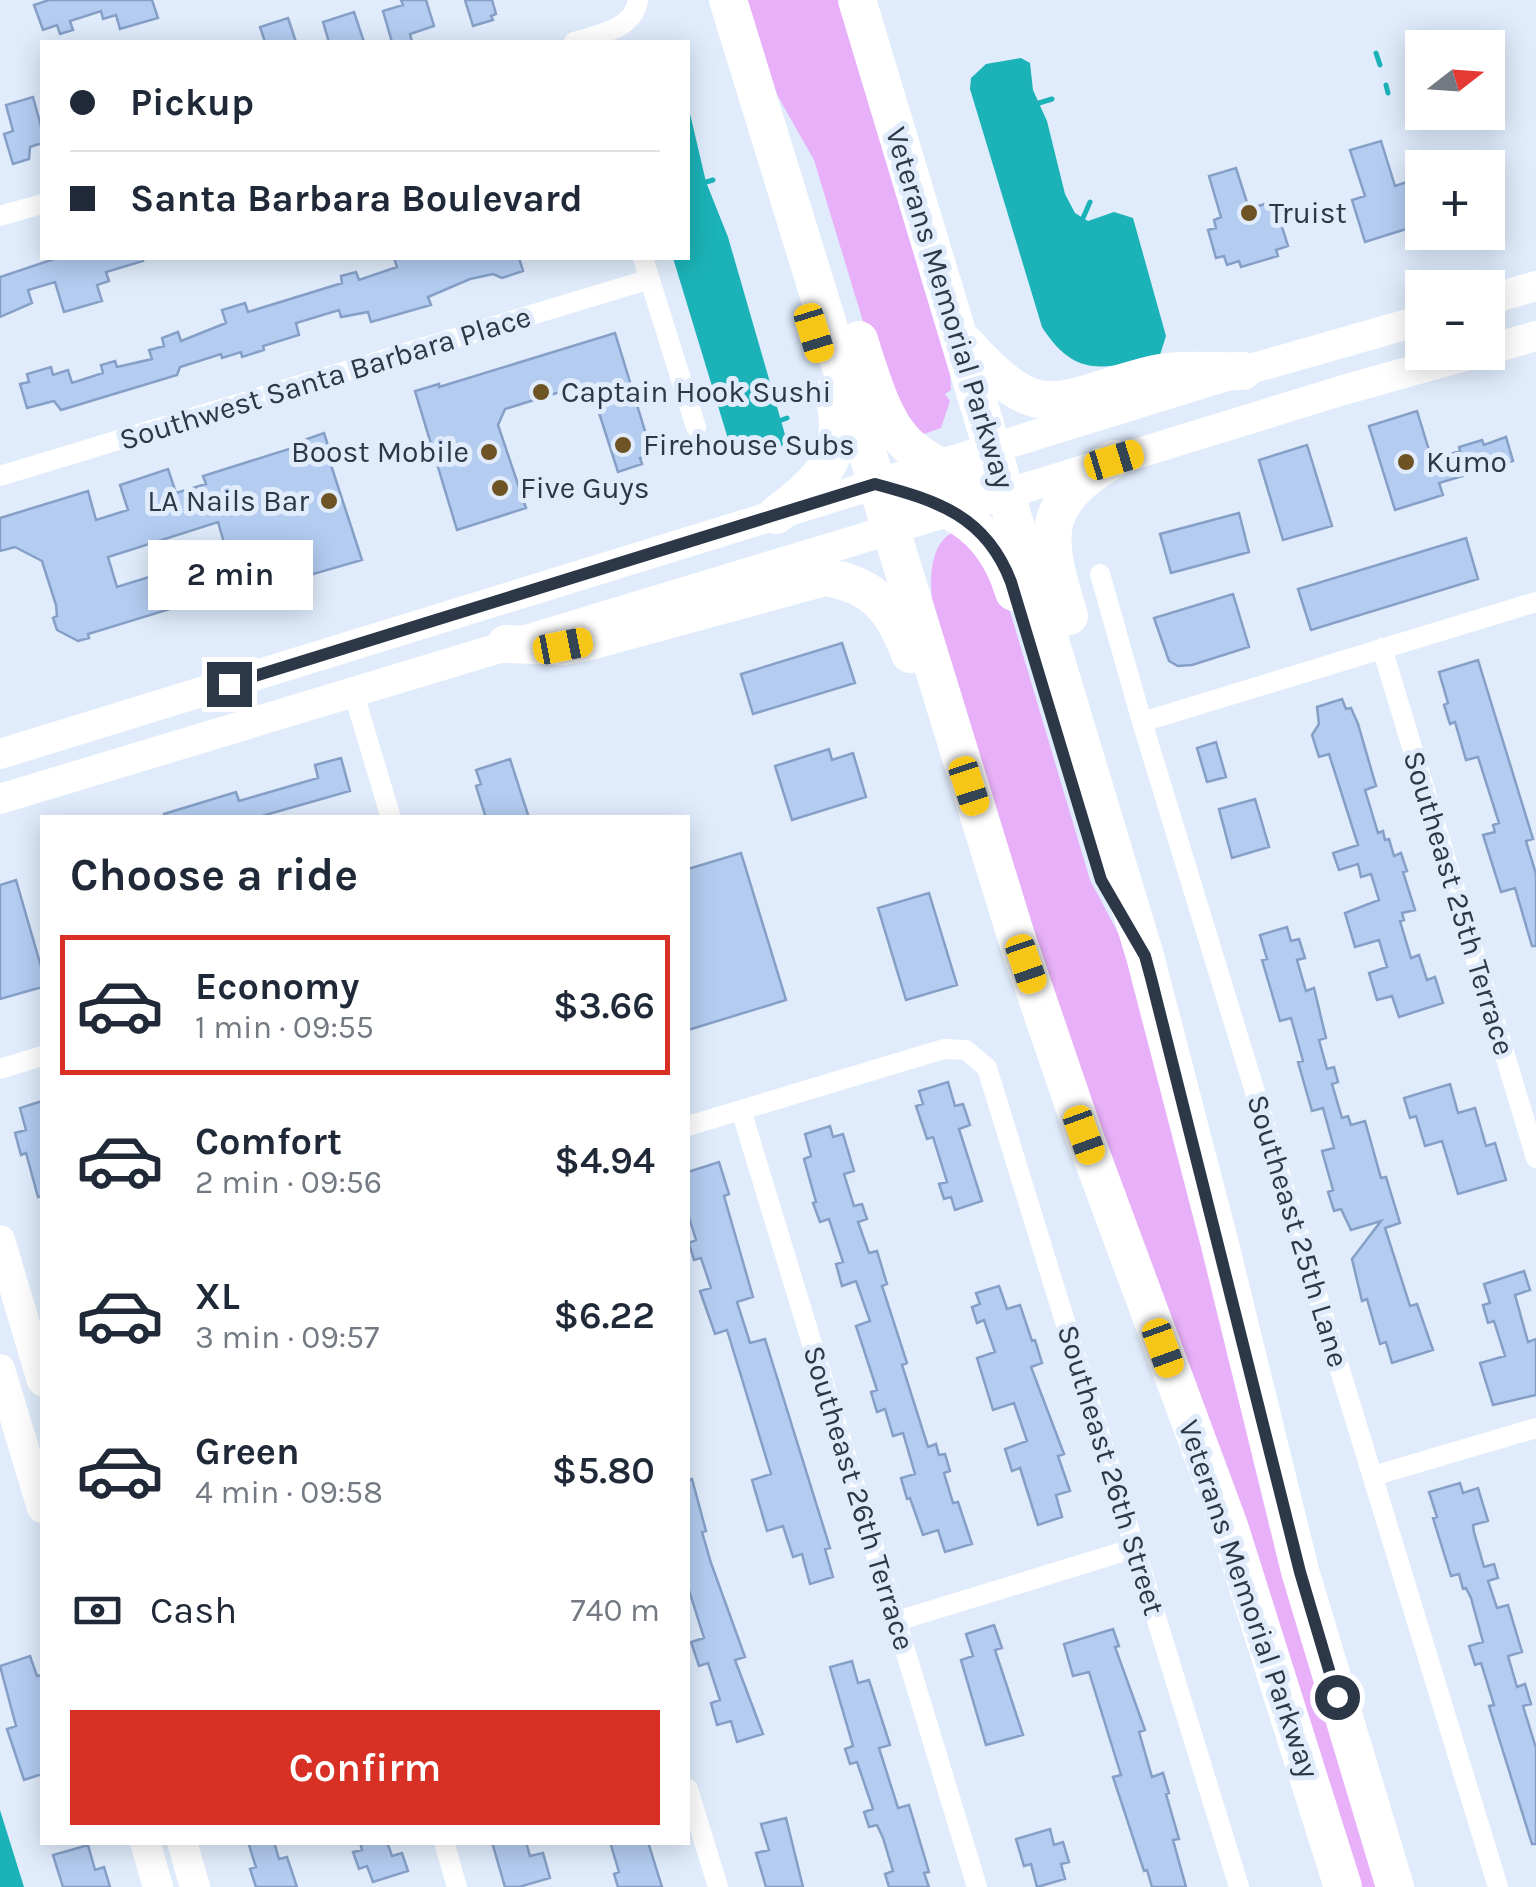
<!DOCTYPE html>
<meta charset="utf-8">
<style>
body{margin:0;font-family:Karla,sans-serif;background:#f2f2f3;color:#1f2937;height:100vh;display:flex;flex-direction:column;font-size:38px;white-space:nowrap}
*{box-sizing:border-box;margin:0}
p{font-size:32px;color:#747a83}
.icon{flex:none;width:55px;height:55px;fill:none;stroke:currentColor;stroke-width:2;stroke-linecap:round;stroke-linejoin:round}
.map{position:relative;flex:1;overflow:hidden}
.side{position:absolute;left:40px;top:815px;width:650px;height:1030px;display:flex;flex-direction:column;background:#fff;border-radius:0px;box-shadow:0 5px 25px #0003}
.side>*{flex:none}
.banner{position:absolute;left:40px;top:40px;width:650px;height:220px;border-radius:0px;box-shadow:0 5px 25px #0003;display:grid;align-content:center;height:220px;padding:0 30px;background:#fff}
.needle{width:65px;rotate:73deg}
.buttons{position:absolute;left:1405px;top:30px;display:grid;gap:20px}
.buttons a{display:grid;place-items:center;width:100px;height:100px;border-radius:0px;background:#fff;box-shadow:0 5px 25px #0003;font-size:50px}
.end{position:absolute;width:45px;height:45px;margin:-22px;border:12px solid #2c3748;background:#fff;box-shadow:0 0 0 5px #fff}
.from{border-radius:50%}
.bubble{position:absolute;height:70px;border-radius:0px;background:#fff;box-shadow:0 5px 25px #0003;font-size:32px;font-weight:600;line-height:70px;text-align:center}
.car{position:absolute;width:30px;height:60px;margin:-30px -15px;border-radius:12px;box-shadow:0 0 8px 2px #0007;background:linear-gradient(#f5c518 24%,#345 0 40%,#f5c518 0 76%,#345 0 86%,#f5c518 0)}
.banner b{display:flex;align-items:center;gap:35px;height:95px;font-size:38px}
.banner b+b{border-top:2px solid #e0e1e3}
.banner i{width:25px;height:25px;background:#1f2937}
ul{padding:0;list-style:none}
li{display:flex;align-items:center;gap:30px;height:140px;margin:0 20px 15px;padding:0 10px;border:5px solid transparent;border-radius:0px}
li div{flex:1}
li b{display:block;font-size:38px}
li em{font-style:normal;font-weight:600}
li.on{border-color:#d93025}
li>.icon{width:90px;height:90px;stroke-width:1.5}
h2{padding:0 30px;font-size:45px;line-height:120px}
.pay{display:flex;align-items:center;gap:25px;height:110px;padding:0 30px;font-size:38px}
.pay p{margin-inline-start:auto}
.action{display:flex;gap:20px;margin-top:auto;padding:20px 30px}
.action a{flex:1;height:115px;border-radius:0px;background:#d93025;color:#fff;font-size:40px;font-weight:600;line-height:115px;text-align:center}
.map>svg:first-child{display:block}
.green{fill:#e7b0f8}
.water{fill:#1bb3b8}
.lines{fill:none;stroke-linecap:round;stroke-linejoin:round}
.stream{stroke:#1bb3b8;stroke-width:5}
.building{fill:#b3ccf0;stroke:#859fc6;stroke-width:2.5;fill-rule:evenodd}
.street{stroke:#fff;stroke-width:20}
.secondary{stroke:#fff;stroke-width:30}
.highway{stroke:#fff;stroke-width:38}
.route{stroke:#2c3748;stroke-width:12}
.poi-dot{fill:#6e5325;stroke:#e0ecfc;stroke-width:4}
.labels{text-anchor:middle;stroke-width:10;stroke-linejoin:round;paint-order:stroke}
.poi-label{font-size:30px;fill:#2c3748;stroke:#e0ecfc;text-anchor:start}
.street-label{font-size:30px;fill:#2c3748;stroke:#e0ecfc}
</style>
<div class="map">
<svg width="1536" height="1887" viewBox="0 0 1536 1887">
<rect width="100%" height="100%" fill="#e0ecfc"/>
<path class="green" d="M747 0H841L950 358 951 390 945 394 950 401 941 428 918 436 882 384 814 160 776 93Z
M958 530 1006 598 1090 880 1133 961 1381 1887H1360L1247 1527 1129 1212 1049 982 933 611C930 583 927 541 958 530Z"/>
<path class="water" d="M1021 58 1030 63 1033 90 1047 121 1065 194 1075 213 1088 221 1114 212 1133 218 1166 336 1160 355C1108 368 1076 381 1042 327L970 89 971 78 986 64Z
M688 105 706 182 728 237 786 438 782 446 742 457 732 452 673 258H688Z
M0 1810 24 1887H0Z"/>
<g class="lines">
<path class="stream" d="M1376 53 1380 65
M1386 85 1388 93
M1039 103 1052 99
M706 182 713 180
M1083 218 1090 202
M779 421 787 418"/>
</g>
<path class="building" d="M49 0H152L158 18 120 29 116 15 103 19 101 11 70 21 73 30 60 34 57 25 43 30 34 5Z
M401 0H426L434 26 410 34 412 42H392L383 11 403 5Z
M465 0H492L496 14 491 16 493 20 473 26Z
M354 12 364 42H329L323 22Z
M288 18 296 42H265L260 27Z
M33 97 42 130V143L30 147 29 159 13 164 4 134 13 131 6 105Z
M1381 141 1395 186 1422 177V224L1365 242 1352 200 1365 196 1350 150Z
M1236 168 1249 209 1274 201 1288 246 1276 250 1278 256 1241 267 1239 261 1227 265 1224 256 1216 258 1208 230 1216 228 1214 220 1221 217 1209 176Z
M57 258H142L143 261 106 272 109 281 97 285 102 301 64 312 55 282 28 290 32 303 0 317V277Z
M394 258H519L523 271 502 278 493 274 470 279 428 297 431 305 371 322 368 312 341 317 339 310 296 323 299 335 263 346 264 350 242 357 241 352 222 358 221 354 180 367 177 375 61 410 54 401 27 408 20 384 29 382 27 374 51 367 53 375 68 370 72 383 103 373 101 365 115 361 117 367 152 359 149 350 164 346 162 338 178 332 181 341 226 323 222 310 245 303 248 312 342 283 341 276 356 272 359 280 397 267Z
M615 333 652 454 640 458 642 464 618 472 593 394 579 386 505 409 498 425 526 508 457 530 415 391 439 384V387Z
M1417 411 1432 460 1460 451 1459 447 1482 440 1484 445 1506 437 1513 461 1439 483 1443 495 1395 510 1369 426Z
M324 433 332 458 329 459 362 560 240 595 238 588 88 634 89 638 78 641 57 630 53 618 57 616 56 605 42 561 15 547 0 551V518L88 491 96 520 128 510 120 485 168 469 176 493 206 484 203 476 302 445 301 441ZM218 522 227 553 117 587 108 557Z
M1307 445 1332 526 1283 540 1259 460Z
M1239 513 1249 552 1171 573 1160 534Z
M1466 538 1478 579 1311 630 1298 589Z
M1233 594 1249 647 1192 665 1178 666 1169 661 1154 618Z
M842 643 855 683 753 714 741 674Z
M1478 660 1533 839 1526 841 1536 874V946H1532L1515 888 1501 892 1483 835 1495 832 1493 825 1499 823 1478 757 1466 760 1455 722 1450 724 1444 705 1448 703 1439 672Z
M1342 699 1346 709 1351 708 1358 724 1376 786 1365 790 1378 833 1383 831 1385 840 1389 839 1394 856 1401 853 1407 871 1403 872 1415 910 1402 913 1404 920 1400 921 1411 958 1419 955 1427 980 1435 977 1443 1003 1399 1017 1392 996 1377 1000 1369 973 1387 967 1379 940 1355 947 1345 913 1379 900 1371 874 1361 877 1358 864 1339 870 1333 853 1358 845 1329 754 1319 757 1312 735 1319 724 1317 707Z
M1216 742 1226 777 1207 782 1197 748Z
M829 749 832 760 853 753 866 797 792 820 775 766Z
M341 758 350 791 255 818H164V814L236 792 239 801 318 778 315 765Z
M510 759 529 818H486L476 786 481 784 476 770Z
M1255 799 1269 847 1232 858 1219 809Z
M741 853 786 1000 688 1030V869Z
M16 880 42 970V987L0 999V885Z
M929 893 957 985 906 1000 878 908Z
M1287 927 1291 941 1299 939 1305 958 1297 960 1306 991 1314 988 1326 1038 1319 1040 1327 1069 1334 1067 1338 1082 1332 1084 1342 1118 1348 1116 1351 1125 1365 1121 1381 1178 1386 1177 1400 1223 1385 1228 1410 1306 1417 1304 1433 1350 1392 1363 1386 1342 1380 1344 1367 1299 1362 1301 1352 1259 1381 1221 1351 1230 1341 1209 1334 1211 1328 1192 1333 1190 1322 1151 1334 1148 1323 1108 1312 1111 1298 1062 1303 1061 1291 1018 1280 1021 1262 960 1267 959 1260 935Z
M948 1082 955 1106 963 1104 970 1125 959 1129 982 1201 955 1210 951 1197 944 1199 939 1184 947 1182 933 1137 927 1139 916 1106 923 1104 919 1091Z
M1450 1084 1458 1113 1475 1108 1486 1146 1495 1143 1506 1180 1458 1194 1442 1141 1425 1146 1416 1116 1410 1118 1404 1098Z
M42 1101V1196L38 1197 26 1153 21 1155 15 1133 26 1130 20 1108Z
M830 1126 833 1137 843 1134 854 1171 844 1174 854 1206 862 1204 867 1219 858 1222 869 1253 877 1251 887 1284 882 1286 907 1363 902 1365 928 1447 936 1444 939 1455 945 1454 950 1471 944 1473 953 1503 958 1502 972 1544 945 1552 938 1530 923 1535 910 1498 907 1499 901 1478 915 1474 903 1433 893 1436 885 1409 877 1412 871 1392 877 1390 856 1326 870 1321 856 1281 842 1286 836 1264 843 1262 829 1219 820 1222 813 1203 816 1202 804 1159 811 1156 805 1134Z
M719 1162 729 1194 724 1196 753 1297 737 1302 750 1343 765 1339 830 1548 825 1549 833 1577 810 1584 802 1554 793 1557 783 1526 767 1531 752 1480 771 1474 727 1330 715 1334 700 1291 711 1288 701 1258 694 1260 689 1243 696 1240 688 1214V1172Z
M1524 1271 1530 1290 1515 1295 1528 1342 1536 1339V1395L1493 1405 1480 1363 1505 1356 1494 1321 1488 1323 1483 1305 1490 1303 1484 1284Z
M999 1286 1007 1309 1020 1305 1032 1341 1035 1340 1042 1363 1031 1367 1064 1454 1058 1456 1070 1491 1056 1495 1062 1517 1038 1525 1020 1468 1012 1471 1005 1449 1027 1441 1014 1403 993 1410 977 1358 995 1352 984 1320 977 1323 972 1307 980 1304 976 1293Z
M692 1479 706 1531 702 1532 711 1563 745 1657 735 1660 763 1734 737 1742 731 1721 717 1725 711 1703 720 1700 708 1663 699 1666 691 1642 704 1638 688 1587V1480Z
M1460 1483 1463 1493 1478 1488 1488 1521 1473 1525 1474 1532 1484 1567 1494 1564 1498 1578 1488 1581 1497 1608 1508 1605 1522 1652 1508 1656 1517 1687 1525 1684 1531 1704 1523 1706 1536 1748V1844H1532L1497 1732 1489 1706 1494 1705 1481 1663 1475 1665 1469 1646 1483 1642 1471 1598 1466 1588 1463 1589 1459 1574 1451 1576 1433 1518 1437 1517 1429 1492Z
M994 1625 1002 1648 995 1650 1023 1735 986 1745 961 1660 973 1656 966 1634Z
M1113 1629 1119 1646 1115 1647 1145 1730 1139 1732 1152 1777 1163 1773 1169 1793 1166 1794 1179 1839 1173 1840 1186 1887H1152L1147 1870 1144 1871 1113 1777 1121 1775 1089 1672 1073 1676 1064 1644Z
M30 1656 37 1676 42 1675V1774L24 1780 7 1729 16 1726 0 1666Z
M852 1661 858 1683 869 1680 890 1745 879 1748 898 1808 909 1805 929 1872 924 1873 929 1887H889L885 1874 893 1871 883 1838 877 1825 869 1827 864 1812 873 1809 857 1762 850 1764 845 1749 853 1746 830 1667Z
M786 1818 803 1887H766L756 1853 769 1850 761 1824Z
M1050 1829 1054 1845 1063 1842 1069 1862 1061 1864 1065 1879 1037 1887 1031 1864 1024 1866 1016 1839Z
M248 1842H274L279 1859 287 1857 297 1887H256L250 1869 256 1867Z
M360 1842H387L392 1856 402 1853 408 1871 373 1882 367 1866 359 1869 353 1852 362 1850Z
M492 1842H526L530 1856 543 1853 550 1878 519 1887H505Z
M610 1842H648L662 1887H618L614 1874 619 1872Z
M88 1845 95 1870 104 1867 110 1887H63L53 1855Z"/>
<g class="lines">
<path class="street" d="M574 42C600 34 633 30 638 0
M0 216 42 204
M643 258 696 427
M0 476 650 279
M1100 574 1142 722 1498 1887
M1382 648 1536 1158
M353 691 391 818
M1142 722 1536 602
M0 1069 42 1056
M741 1110 977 1887
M688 1126 944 1049 966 1050 987 1068 1239 1887
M1373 1476 1536 1428
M897 1621 1135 1548
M688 1789 718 1887
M444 1842 457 1887"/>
<path class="secondary" d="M1488 300 1536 286
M1488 350 1536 336
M0 754 1243 371 1422 320
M0 799 863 538 1340 391 1479 352
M0 1240 42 1381
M0 1369 42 1508
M145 1842 158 1887
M182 1842 195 1887"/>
<path class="highway" d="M728 0 1016 936 1084 1135 1229 1526 1343 1887
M857 0 1145 956 1219 1241 1300 1571 1395 1887
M859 340C892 446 899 455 1005 492
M966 344C1042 429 1055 399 1151 375 1179 368 1214 372 1243 371
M875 484C943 503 992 519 1014 592
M776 515C820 482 851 453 833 394
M1069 616C1046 538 1036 506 1114 459
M506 644 563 646 590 641 825 577C874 585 893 608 910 654"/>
</g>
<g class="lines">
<path class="route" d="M229 684 875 484C938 501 986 516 1011 582L1101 880 1145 956 1151 978 1300 1572 1337 1697"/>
</g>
<g class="poi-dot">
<circle cx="1249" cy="213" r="10"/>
<circle cx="541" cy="392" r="10"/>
<circle cx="623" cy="445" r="10"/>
<circle cx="489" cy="452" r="10"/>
<circle cx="1406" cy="462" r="10"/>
<circle cx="500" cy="488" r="10"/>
<circle cx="329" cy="501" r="10"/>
</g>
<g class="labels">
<g class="poi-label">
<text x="1269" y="223">Truist</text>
<text x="561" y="402">Captain Hook Sushi</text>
<text x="643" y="455">Firehouse Subs</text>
<text x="469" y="462" text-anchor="end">Boost Mobile</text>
<text x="1426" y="472">Kumo</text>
<text x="520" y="498">Five Guys</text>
<text x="309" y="511" text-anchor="end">LA Nails Bar</text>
</g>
<g class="street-label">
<text transform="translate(950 308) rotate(73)" y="10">Veterans Memorial Parkway</text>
<text transform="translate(325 378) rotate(-17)" y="10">Southwest Santa Barbara Place</text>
<text transform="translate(1459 903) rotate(73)" y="10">Southeast 25th Terrace</text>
<text transform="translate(1298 1231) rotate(73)" y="10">Southeast 25th Lane</text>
<text transform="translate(1111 1470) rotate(73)" y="10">Southeast 26th Street</text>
<text transform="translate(859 1498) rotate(73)" y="10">Southeast 26th Terrace</text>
<text transform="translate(1249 1599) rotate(71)" y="10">Veterans Memorial Parkway</text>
</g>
</g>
</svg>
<div class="buttons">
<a><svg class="needle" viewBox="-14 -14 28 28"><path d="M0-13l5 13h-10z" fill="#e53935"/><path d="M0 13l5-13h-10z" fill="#747a83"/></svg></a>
<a>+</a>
<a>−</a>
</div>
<i class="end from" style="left:1337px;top:1697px"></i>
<i class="end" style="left:229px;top:684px"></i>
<div class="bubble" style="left:148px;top:540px;width:165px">2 min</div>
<i class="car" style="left:814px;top:333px;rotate:163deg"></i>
<i class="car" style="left:1114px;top:460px;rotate:73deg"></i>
<i class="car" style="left:563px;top:646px;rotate:79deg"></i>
<i class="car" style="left:969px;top:786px;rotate:162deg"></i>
<i class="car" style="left:1026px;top:964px;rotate:161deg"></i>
<i class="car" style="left:1084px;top:1135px;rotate:160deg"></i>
<i class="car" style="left:1163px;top:1348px;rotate:160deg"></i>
<div class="banner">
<b><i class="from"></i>Pickup</b>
<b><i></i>Santa Barbara Boulevard</b>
</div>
<section class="side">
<h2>Choose a ride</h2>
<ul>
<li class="on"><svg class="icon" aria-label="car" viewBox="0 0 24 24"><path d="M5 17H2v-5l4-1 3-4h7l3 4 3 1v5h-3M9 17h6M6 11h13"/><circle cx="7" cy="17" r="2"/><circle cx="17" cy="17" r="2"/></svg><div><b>Economy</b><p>1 min · 09:55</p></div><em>$3.66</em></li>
<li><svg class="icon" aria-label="car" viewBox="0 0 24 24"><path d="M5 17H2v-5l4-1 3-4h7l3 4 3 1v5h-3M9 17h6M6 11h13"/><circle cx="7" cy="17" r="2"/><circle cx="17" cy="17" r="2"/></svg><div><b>Comfort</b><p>2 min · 09:56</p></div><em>$4.94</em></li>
<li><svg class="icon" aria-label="car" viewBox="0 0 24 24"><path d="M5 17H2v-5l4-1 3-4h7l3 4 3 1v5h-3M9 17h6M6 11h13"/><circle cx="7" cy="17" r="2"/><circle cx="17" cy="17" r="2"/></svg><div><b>XL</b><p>3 min · 09:57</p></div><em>$6.22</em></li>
<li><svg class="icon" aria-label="car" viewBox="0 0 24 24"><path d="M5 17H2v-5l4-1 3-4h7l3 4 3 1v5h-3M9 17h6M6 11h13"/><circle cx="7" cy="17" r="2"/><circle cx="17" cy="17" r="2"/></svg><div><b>Green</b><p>4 min · 09:58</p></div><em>$5.80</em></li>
</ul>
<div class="pay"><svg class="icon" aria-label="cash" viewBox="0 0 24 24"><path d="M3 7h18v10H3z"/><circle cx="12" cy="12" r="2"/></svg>Cash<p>740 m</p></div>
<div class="action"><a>Confirm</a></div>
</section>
</div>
